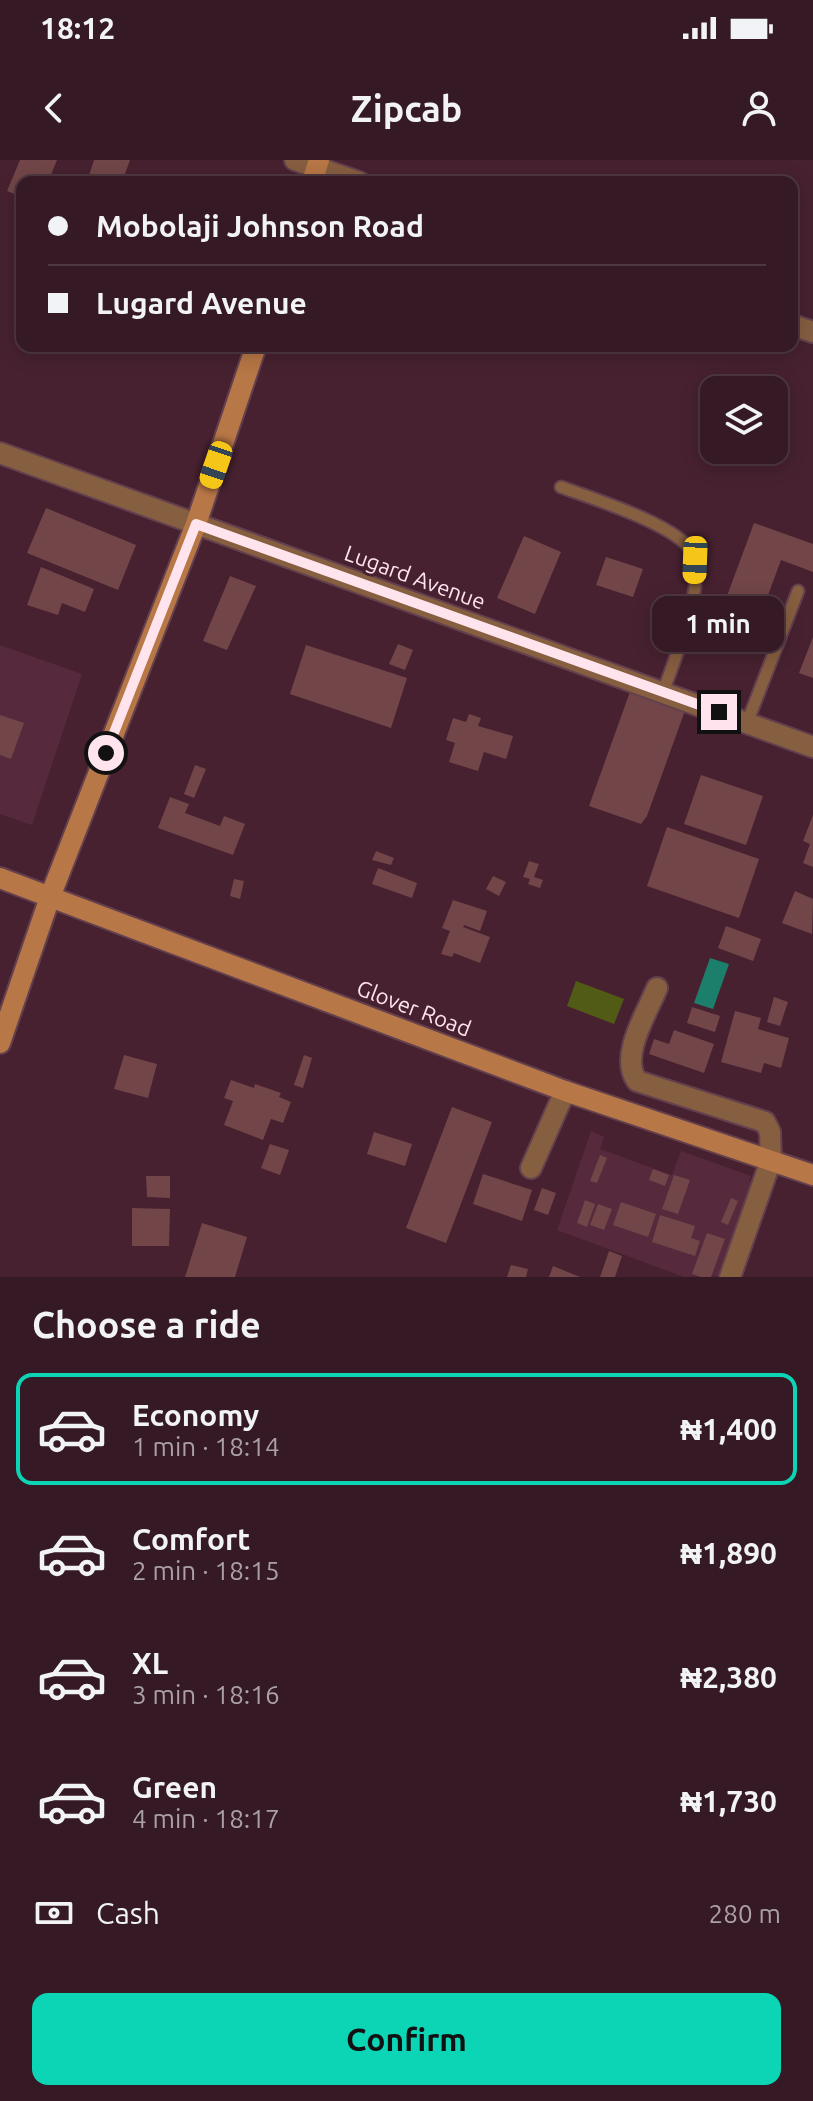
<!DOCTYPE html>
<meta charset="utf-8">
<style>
body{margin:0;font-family:Ubuntu,sans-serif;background:#402631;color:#f1f3f6;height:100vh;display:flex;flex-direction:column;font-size:30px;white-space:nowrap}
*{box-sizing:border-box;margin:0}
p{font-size:26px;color:#aaa0a6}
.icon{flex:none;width:44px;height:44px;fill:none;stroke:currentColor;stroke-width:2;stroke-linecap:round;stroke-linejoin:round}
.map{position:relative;height:1117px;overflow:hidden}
.side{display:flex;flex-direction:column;background:#351924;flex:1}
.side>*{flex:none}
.hud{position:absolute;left:16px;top:16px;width:782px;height:176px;border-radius:16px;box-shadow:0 4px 20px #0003,0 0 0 2px #4f3841;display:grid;align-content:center;height:176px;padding:0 32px;background:#351924}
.buttons{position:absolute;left:700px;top:216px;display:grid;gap:16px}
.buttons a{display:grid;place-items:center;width:88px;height:88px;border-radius:16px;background:#351924;box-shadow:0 4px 20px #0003,0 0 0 2px #4f3841;font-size:40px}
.end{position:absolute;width:36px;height:36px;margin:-18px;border:10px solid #ffe4ed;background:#111;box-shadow:0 0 0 4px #111}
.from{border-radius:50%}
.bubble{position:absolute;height:56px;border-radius:16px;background:#351924;box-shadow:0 4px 20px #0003,0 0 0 2px #4f3841;font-size:26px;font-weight:700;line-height:56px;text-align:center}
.car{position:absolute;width:24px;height:48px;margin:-24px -12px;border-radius:10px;box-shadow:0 0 6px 2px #0007;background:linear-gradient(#f5c518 24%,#345 0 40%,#f5c518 0 76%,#345 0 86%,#f5c518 0)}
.hud b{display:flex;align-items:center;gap:28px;height:76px;font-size:30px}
.hud b+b{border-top:2px solid #4f3841}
.hud i{width:20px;height:20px;background:#f1f3f6}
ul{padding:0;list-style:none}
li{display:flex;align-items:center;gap:24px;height:112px;margin:0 16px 12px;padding:0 16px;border:4px solid transparent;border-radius:16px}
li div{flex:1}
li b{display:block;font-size:30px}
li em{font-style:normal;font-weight:700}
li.active{border-color:#0bd5b5}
li>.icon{width:72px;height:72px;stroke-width:1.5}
h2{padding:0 32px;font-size:36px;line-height:96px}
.pay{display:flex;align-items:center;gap:20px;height:88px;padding:0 32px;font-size:30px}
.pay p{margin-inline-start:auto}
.action{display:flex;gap:16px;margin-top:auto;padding:16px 32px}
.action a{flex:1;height:92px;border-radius:16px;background:#0bd5b5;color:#111;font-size:32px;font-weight:700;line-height:92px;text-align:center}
.status{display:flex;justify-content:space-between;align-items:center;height:56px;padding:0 40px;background:#351924;direction:ltr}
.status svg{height:22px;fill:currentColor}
header{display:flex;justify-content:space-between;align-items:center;height:104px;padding:0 32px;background:#351924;font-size:36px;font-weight:700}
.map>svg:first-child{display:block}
.built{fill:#562a3c}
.green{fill:#525b15}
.water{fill:#1c7f6c}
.building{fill:#724648}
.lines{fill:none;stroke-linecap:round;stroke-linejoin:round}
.lane-casing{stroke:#64404e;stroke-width:15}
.street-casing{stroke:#64404e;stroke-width:24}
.secondary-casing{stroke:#64404e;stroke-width:24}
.lane{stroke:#865e40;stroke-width:11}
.street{stroke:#865e40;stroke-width:20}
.secondary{stroke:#b77746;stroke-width:20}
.route{stroke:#ffe4ed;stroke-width:10}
.labels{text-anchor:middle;stroke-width:6;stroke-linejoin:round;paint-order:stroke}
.street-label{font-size:22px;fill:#ffe4ed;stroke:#472130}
</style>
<div class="status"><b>18:12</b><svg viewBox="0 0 49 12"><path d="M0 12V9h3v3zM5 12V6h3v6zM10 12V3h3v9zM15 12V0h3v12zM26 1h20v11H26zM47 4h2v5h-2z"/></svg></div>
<header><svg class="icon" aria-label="back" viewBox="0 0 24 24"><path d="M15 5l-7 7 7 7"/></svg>Zipcab<svg class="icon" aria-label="person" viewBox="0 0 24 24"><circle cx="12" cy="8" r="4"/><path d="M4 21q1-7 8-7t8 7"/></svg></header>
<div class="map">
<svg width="813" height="1117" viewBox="0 0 813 1117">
<rect width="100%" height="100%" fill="#472130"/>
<path class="built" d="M0 485 82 514 32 665 0 654Z
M591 971 604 977 600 989 672 1015 681 991 751 1016 749 1022 757 1025 723 1116 684 1117 557 1070Z"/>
<path class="green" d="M576 821 624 839 614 864 567 846Z"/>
<path class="water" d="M710 798 729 804 713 849 694 843Z"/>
<path class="building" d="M20 0H57L48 22H22V37L7 31Z
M94 0H130L122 22H87Z
M46 348 136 385 118 430 27 393Z
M754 363 813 384V412L781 400 747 492 711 479Z
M524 376 561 392 535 454 497 438Z
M606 397 643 409 633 437 596 425Z
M41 407 94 429 85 452 62 443 58 455 27 445Z
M230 416 256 426 227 490 203 481Z
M813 477V518L799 513Z
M398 484 413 490 405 510 389 504Z
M306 485 407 518 391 568 290 534Z
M632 526 687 545 647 656 641 664 589 646Z
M469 554 481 558 478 566 513 576 506 599 484 592 478 611 449 602 455 583 446 580 453 558 466 562Z
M0 555 24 563 11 599 0 595Z
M195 605 206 609 194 638 184 634Z
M701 615 763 636 746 685 684 664Z
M170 637 189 644 185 653 220 666 224 656 245 664 233 695 158 668Z
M813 655V707L803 703 810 684 803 681Z
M667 667 759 699 739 758 647 726Z
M376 691 394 698 391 705 372 700Z
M529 701 539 704 534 717 543 720 540 728 528 724 530 719 523 717Z
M378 708 417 723 412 738 372 724Z
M493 716 506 722 499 736 486 729Z
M234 719 244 721 240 739 230 736Z
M795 731 813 739 812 774 782 763Z
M453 740 487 751 480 771 464 765 463 767 490 777 480 803 454 793 452 797 441 794 450 771 442 768Z
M726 766 761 779 753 801 718 788Z
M774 837 788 842 780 866 767 862Z
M692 847 720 856 715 872 687 863Z
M735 851 761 858 758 869 789 878 781 908 764 903 761 913 721 902Z
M674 870 714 884 704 913 649 894 654 879 669 884Z
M124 895 157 904 148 938 114 929Z
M304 895 312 898 303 928 294 925Z
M231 920 254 928 255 924 281 933 279 937 291 942 283 963 271 959 263 980 224 965 233 941 224 938Z
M452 947 492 962 446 1083 406 1068Z
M374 972 412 984 405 1006 367 994Z
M270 984 289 990 280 1015 261 1008Z
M600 995 607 998 597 1023 590 1021Z
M653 1009 669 1015 665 1026 649 1020Z
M483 1014 532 1030 522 1061 473 1044Z
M674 1015 690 1020 678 1054 662 1049Z
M146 1016H170V1038L147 1037Z
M542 1028 556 1033 548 1055 534 1050Z
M731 1038 738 1041 728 1065 721 1062Z
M585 1040 595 1044 587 1067 577 1063Z
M621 1042 656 1054 648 1077 613 1065Z
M598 1044 612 1049 604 1070 590 1065Z
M132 1048 170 1049 169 1086H132Z
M660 1055 695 1066 691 1078 700 1081 695 1096 652 1082Z
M202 1063 247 1077 235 1117H185Z
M707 1073 725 1079 711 1117H701L692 1114Z
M609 1091 622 1096 615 1117H600Z
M511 1105 528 1109 526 1117H507Z
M553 1106 580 1117H549Z"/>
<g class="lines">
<g class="lane-casing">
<path id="lane" d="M561 327C591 338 678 365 693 393 707 420 673 504 663 532
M747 563 798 431"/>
</g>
<g class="street-casing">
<path id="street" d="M295 0 359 22
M792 165 813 172
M0 293 813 587
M657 828C647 853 619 896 637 921L765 962 770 972 771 1000 730 1117
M531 1008 565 931"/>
</g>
<g class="secondary-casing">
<path id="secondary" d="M312 22 319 0
M0 718 565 931 813 1015
M0 883 50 737 196 364 256 186"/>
</g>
<use href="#lane" class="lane"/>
<use href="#street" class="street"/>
<use href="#secondary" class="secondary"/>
</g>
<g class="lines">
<path class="route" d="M106 593 196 364 719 552"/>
</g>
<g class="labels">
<g class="street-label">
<text transform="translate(415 417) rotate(20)" y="8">Lugard Avenue</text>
<text transform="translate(414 848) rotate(21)" y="8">Glover Road</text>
</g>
</g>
</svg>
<div class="buttons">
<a><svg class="icon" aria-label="layers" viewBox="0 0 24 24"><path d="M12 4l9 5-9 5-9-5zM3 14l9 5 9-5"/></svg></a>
</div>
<i class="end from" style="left:106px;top:593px"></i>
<i class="end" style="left:719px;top:552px"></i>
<div class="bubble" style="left:652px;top:436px;width:132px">1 min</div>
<i class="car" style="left:216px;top:305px;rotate:199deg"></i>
<i class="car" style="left:695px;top:400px;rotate:182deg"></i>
<div class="hud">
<b><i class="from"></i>Mobolaji Johnson Road</b>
<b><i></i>Lugard Avenue</b>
</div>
</div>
<section class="side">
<h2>Choose a ride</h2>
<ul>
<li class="active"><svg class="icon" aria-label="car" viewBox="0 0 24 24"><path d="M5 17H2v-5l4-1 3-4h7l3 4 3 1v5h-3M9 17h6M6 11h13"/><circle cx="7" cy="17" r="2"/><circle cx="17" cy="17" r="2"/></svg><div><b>Economy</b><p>1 min · 18:14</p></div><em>₦1,400</em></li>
<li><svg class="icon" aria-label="car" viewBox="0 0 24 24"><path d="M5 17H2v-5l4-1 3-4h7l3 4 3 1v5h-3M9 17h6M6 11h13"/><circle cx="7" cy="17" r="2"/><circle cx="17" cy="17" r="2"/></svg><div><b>Comfort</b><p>2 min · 18:15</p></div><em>₦1,890</em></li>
<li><svg class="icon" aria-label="car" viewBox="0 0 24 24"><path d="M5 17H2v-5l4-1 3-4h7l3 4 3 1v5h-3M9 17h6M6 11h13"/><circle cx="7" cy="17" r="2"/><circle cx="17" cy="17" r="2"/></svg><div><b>XL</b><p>3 min · 18:16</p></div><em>₦2,380</em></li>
<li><svg class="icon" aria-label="car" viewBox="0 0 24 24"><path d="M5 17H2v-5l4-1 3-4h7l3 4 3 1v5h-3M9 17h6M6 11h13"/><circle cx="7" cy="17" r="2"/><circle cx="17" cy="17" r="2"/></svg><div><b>Green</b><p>4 min · 18:17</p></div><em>₦1,730</em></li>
</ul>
<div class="pay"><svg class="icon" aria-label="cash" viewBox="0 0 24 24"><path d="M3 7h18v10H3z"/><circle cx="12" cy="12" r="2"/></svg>Cash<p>280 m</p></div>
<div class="action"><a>Confirm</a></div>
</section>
